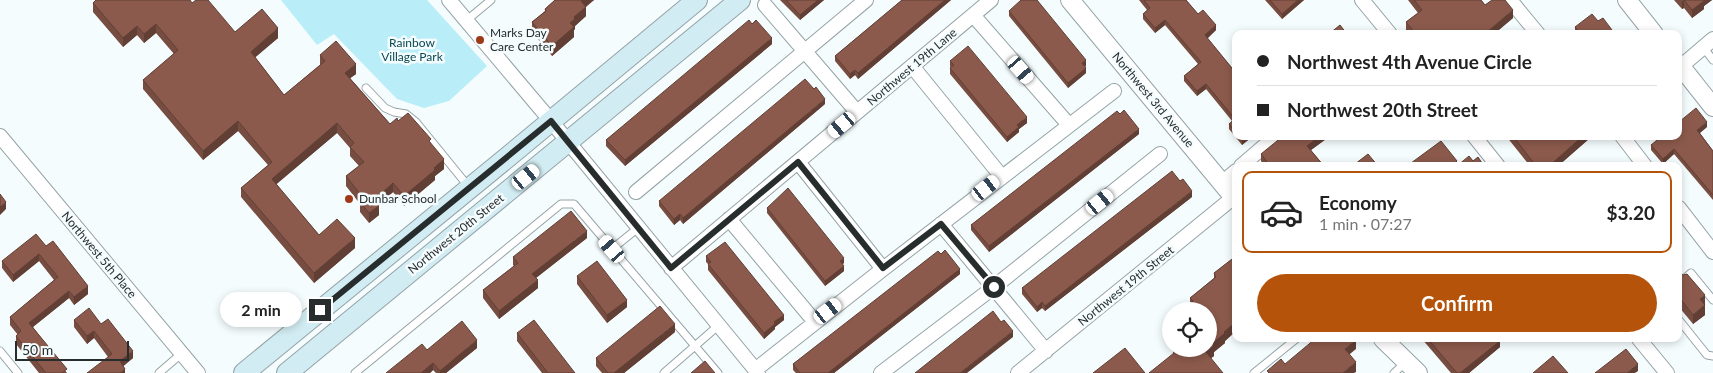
<!DOCTYPE html>
<meta charset="utf-8">
<style>
body{margin:0;font-family:Lato,sans-serif;background:#f2f2f2;color:#222;height:100vh;display:flex;flex-direction:column;font-size:19px;white-space:nowrap}
*{box-sizing:border-box;margin:0}
p{font-size:16px;color:#767676}
.icon{flex:none;width:28px;height:28px;fill:none;stroke:currentColor;stroke-width:2;stroke-linecap:round;stroke-linejoin:round}
.map{position:relative;flex:1;overflow:hidden}
.drawer{position:absolute;left:1232px;top:162px;width:450px;height:180px;display:flex;flex-direction:column;background:#fff;border-radius:10px;box-shadow:0 2px 8px #0003}
.drawer>*{flex:none}
.hud{position:absolute;left:1232px;top:30px;width:450px;height:110px;border-radius:10px;box-shadow:0 2px 8px #0003;display:grid;align-content:center;height:110px;padding:0 25px;background:#fff}
.fabs{position:absolute;left:1162px;top:302px;display:grid;gap:10px}
.fabs a{display:grid;place-items:center;width:55px;height:55px;border-radius:50%;background:#fff;box-shadow:0 2px 8px #0003;font-size:25px}
.scale{position:absolute;left:15px;bottom:12px;width:114px;box-sizing:border-box;padding-left:5px;border:2px solid #272c2d;border-top:0;font-size:14px;line-height:18px;white-space:nowrap;color:#272c2d;-webkit-text-stroke:4px #f4fcfe;paint-order:stroke}
.end{position:absolute;width:22px;height:22px;margin:-11px;border:6px solid #272c2d;background:#fff;box-shadow:0 0 0 2px #fff}
.from{border-radius:50%}
.bubble{position:absolute;height:35px;border-radius:18px;background:#fff;box-shadow:0 2px 8px #0003;font-size:16px;font-weight:700;line-height:35px;text-align:center}
.car{position:absolute;width:15px;height:30px;margin:-15px -8px;border-radius:6px;box-shadow:0 0 4px 1px #0007;background:linear-gradient(#fff 24%,#345 0 40%,#fff 0 76%,#345 0 86%,#fff 0)}
.hud b{display:flex;align-items:center;gap:18px;height:48px;font-size:19px}
.hud b+b{border-top:1px solid #e0e0e0}
.hud i{width:12px;height:12px;background:#222}
ul{padding:9px 0 0;list-style:none}
li{display:flex;align-items:center;gap:15px;height:82px;margin:0 10px 8px;padding:0 15px;border:2px solid transparent;border-radius:10px}
li div{flex:1}
li b{display:block;font-size:19px}
li em{font-style:normal;font-weight:700}
li.on{border-color:#b45309}
li>.icon{width:45px;height:45px;stroke-width:1.5}
.button{display:flex;gap:10px;margin-top:auto;padding:10px 25px}
.button a{flex:1;height:58px;border-radius:30px;background:#b45309;color:#fff;font-size:20px;font-weight:700;line-height:58px;text-align:center}
.map>svg:first-child{display:block}
.green{fill:#b9eef9}
.lines{fill:none;stroke-linecap:round;stroke-linejoin:round}
.service-casing{stroke:#96a3a6;stroke-width:9}
.minor-casing{stroke:#96a3a6;stroke-width:16}
.tertiary-casing{stroke:#96a3a6;stroke-width:20}
.secondary-casing{stroke:#96a3a6;stroke-width:22}
.service{stroke:#fff;stroke-width:7}
.minor{stroke:#fff;stroke-width:14}
.tertiary{stroke:#fff;stroke-width:18}
.secondary{stroke:#d1ecf2;stroke-width:20}
.wall{fill:#784d41}
.shaded-wall{fill:#613f35}
.building{fill:#8b5a4c;stroke:#613f35}
.route{stroke:#272c2d;stroke-width:6}
.poi-dot{fill:#9f3719;stroke:#f4fcfe;stroke-width:2}
.labels{text-anchor:middle;stroke-width:5;stroke-linejoin:round;paint-order:stroke}
.poi-label{font-size:12px;fill:#272c2d;stroke:#f4fcfe;text-anchor:start}
.park-label{font-size:12px;fill:#0b4852;stroke:#f4fcfe}
.street-label{font-size:12px;fill:#272c2d;stroke:#f4fcfe}
</style>
<div class="map">
<svg width="1713" height="373" viewBox="0 0 1713 373">
<rect width="100%" height="100%" fill="#f4fcfe"/>
<path class="green" d="M281 0H427L487 66 449 101 424 108 397 99 334 34 317 45Z"/>
<g class="lines">
<g class="service-casing">
<path id="service" d="M467 20 491 0
M1703 47 1713 60
M366 88 385 108 394 112 406 114 416 122 468 186
M612 249 638 228
M1684 279 1691 273 1713 300
M1679 320 1707 355 1713 356
M0 351 18 373
M159 373 181 354
M355 373 561 204H574L718 373
M664 373 719 325
M1254 373 1296 339
M1394 373 1406 362"/>
</g>
<g class="minor-casing">
<path id="minor" d="M449 0 551 121 758 373
M1362 0 1390 34
M1510 0 1538 34
M765 5 857 112
M973 15 1069 125
M912 66 1002 177
M1679 68 1713 39
M0 136 198 373
M1474 136 1498 166
M1622 136 1645 166
M798 162 883 269
M1241 166 1276 136
M1222 183 1236 171
M636 192 866 0
M1679 208 1713 252
M729 219 815 322
M941 224 1046 351
M671 268 991 0
M1639 339 1667 373
M755 370 883 269 1114 91
M881 373 994 287 1160 154
M1018 373 1234 197"/>
</g>
<g class="tertiary-casing">
<path id="tertiary" d="M1070 0 1236 200
M1627 0 1654 34
M1679 64 1713 107
M1383 339 1418 373"/>
</g>
<g class="secondary-casing">
<path id="secondary" d="M244 373 509 156 697 0
M287 373 740 0"/>
</g>
<use href="#service" class="service"/>
<use href="#minor" class="minor"/>
<use href="#tertiary" class="tertiary"/>
<use href="#secondary" class="secondary"/>
</g>
<path class="wall" d="M555 0H594L586 7V16L575 26V29L574 30V37L552 56 532 32V22L545 11V9Z
M780 0H824L800 20Z
M902 0H951L858 79 855 75 850 79 835 61V56Z
M1139 0H1186L1198 14 1216 30 1207 38 1236 73V136H1253L1242 145 1229 129V124L1232 121 1206 89 1197 96 1184 81V76L1198 64 1165 25 1155 33 1143 19V14L1147 10Z
M1265 0H1304L1282 19Z
M1408 0H1481L1485 5 1513 18 1494 34H1409L1406 31V22L1418 13Z
M1674 0H1712L1704 6V9L1692 18 1684 8 1682 9Z
M93 3H192L235 32 278 38 255 57 284 95 320 65V55L356 74 350 78 390 124 398 121 431 144 444 169 435 176V180L404 206 393 192 379 205V215L369 223 360 212V204L346 186V176L359 166 350 156V148L337 133 276 184 319 235 355 248 314 283 241 197V188L268 165 238 131 203 160 143 89V80L174 54 156 33 144 43 137 35 123 47 93 12Z
M1009 11 1086 66H1085L1086 73 1068 88 1009 16Z
M1598 21 1615 34H1577L1575 32V27Z
M752 24 772 44 625 166 606 146V140Z
M950 61 1027 123 1019 129V132L1007 142 950 74V68H951L950 66Z
M825 104 683 224 680 220 674 225 659 206V201Z
M1120 114 1139 134 989 252 971 230V225Z
M1707 127 1700 133 1713 151V200L1674 154 1663 164 1651 150V145Z
M1326 136V139L1311 150 1324 166H1265L1261 161V154Z
M1506 136H1590V138L1558 166H1530Z
M1192 197 1045 311 1042 308 1037 312 1022 294V288Z
M767 208 844 263 842 264 844 271 825 286 767 213Z
M587 238 536 278 538 288 499 319 483 298V290L514 266 513 265V257Z
M46 246 88 294 74 305 69 298 33 327 67 373H39L16 344V336L18 335 10 325V317L54 280 39 261 13 282 2 268V261Z
M941 254 960 274 834 373H796L793 370V364Z
M706 256 784 320 775 327V329L764 339 708 270V264L706 262Z
M1236 256V331L1225 341V343L1214 352V356L1211 358 1173 354V349L1190 303V298L1214 278V273Z
M1679 263 1681 273 1705 304V315L1693 324 1679 307Z
M577 276 627 307 607 323 577 284Z
M1171 318V344L1163 334V324Z
M74 320 101 324 133 358 123 366 125 373 108 357 94 338 87 344 74 327Z
M675 332 624 373H602L596 366V358Z
M517 333 575 373H542L517 341Z
M1422 339H1499L1500 347 1469 373H1451Z
M477 348 446 373H436L433 370 430 373H386L427 350Z"/>
<path class="shaded-wall" d="M583 0H594L581 10V1Z
M818 0H824L800 20V15Z
M945 0H951L858 79V73Z
M1298 0H1304L1282 19V14Z
M1684 0V8L1682 9V2Z
M1703 0H1712L1704 6V9L1692 18V10Z
M586 7V16L575 26V29L574 30V37L552 56V46L574 17Z
M1513 10V18L1494 34H1485Z
M1165 20V25L1155 33V28Z
M156 24V33L144 43V34Z
M1216 25V30L1205 41V35Z
M137 26V35L123 47V38Z
M278 28V38L251 61V52Z
M772 38V44L625 166V160Z
M1086 60V66L1082 69V63Z
M356 64V74L345 82V73Z
M1086 68V73L1068 88V83Z
M855 70V75L850 79V74Z
M1206 84V89L1197 96V91Z
M825 99V104L683 224V218Z
M1027 117V123L1019 129V132L1007 142V137L1017 125Z
M238 121V131L203 160V151Z
M1707 122V127L1697 135V130Z
M337 123V133L272 188V179Z
M1139 129V134L989 252V246Z
M1246 136H1253L1242 145V139Z
M1320 136H1326V139L1307 153V146Z
M1583 136H1590V138L1558 166H1549Z
M1674 149V154L1663 164V159Z
M444 159V169L435 176V180L404 206V196L434 168Z
M1457 161V166H1450Z
M393 183V192L374 209V200Z
M1192 191V197L1045 311V306Z
M6 202V209L0 215V207Z
M379 206V215L369 223V213Z
M680 214V220L674 225V219Z
M587 231V238L532 281V274Z
M355 238V248L314 283V273Z
M39 254V261L13 282V275Z
M844 258V263L840 266V261Z
M844 266V271L825 286V281Z
M960 269V274L834 373H828Z
M538 280V288L499 319V311Z
M88 286V294L74 305V297Z
M69 291V298L29 330V323Z
M1705 295V304L1700 309V299Z
M627 300V307L607 323V315Z
M1042 302V308L1037 312V307Z
M1705 305V315L1693 324V315Z
M784 315V320L775 327V329L764 339V333L774 322Z
M1236 322V331L1225 341V343L1214 352V356L1206 362V352L1212 344 1224 332Z
M675 324V332L624 373H614Z
M94 331V338L87 344V336Z
M1013 331V337L967 373H960Z
M477 340V348L446 373H440V371Z
M1356 340V349L1345 358V349Z
M1500 341V347L1469 373H1460Z
M133 351V358L120 369V361Z
M1356 362V372L1354 373H1343Z
M433 363V370L430 373H421Z
M1638 364V371L1635 373H1627Z
M125 369V373H120Z"/>
<path class="building" d="M96 0H190L192 3 196 0H208L235 32 262 9 278 28 251 52 284 95 325 61 320 55 336 41 356 64 345 73 390 124 397 118 398 121 408 113 431 139 429 141 444 159 434 168 435 170 404 196 393 183 374 200 379 206 369 213 360 202 364 199 346 176 364 162 350 147 354 143 337 123 272 179 319 235 337 219 355 238 314 273 241 188 272 162 238 121 203 151 143 80 178 50 156 24 144 34 137 26 123 38 93 3Z
M555 0H583L581 1 586 7 574 17 575 19 570 23 574 27 552 46 532 22 546 11 545 9Z
M786 0H818L800 15Z
M902 0H945L858 73 855 70 850 74 835 56Z
M1021 0H1037L1086 60 1082 63 1086 68 1068 83 1009 11Z
M1144 0H1186L1198 14 1203 10 1216 25 1205 35 1236 73V132L1229 124 1235 119 1206 84 1197 91 1184 76 1201 62 1165 20 1155 28 1143 14 1150 8Z
M1270 0H1298L1282 14Z
M1414 0H1481L1485 5 1492 0H1505L1513 10 1485 34H1416L1406 22 1422 10Z
M1684 0H1704V1L1692 10Z
M1592 14 1598 21 1603 18 1615 34H1581L1575 27Z
M749 20 752 24 756 20 772 38 625 160 606 140Z
M1340 25 1347 34H1329Z
M968 46 1027 117 1017 125 1019 127 1007 137 950 68 954 65 950 61Z
M805 79 814 89 816 87 825 99 683 218 680 214 674 219 659 201Z
M1696 108 1707 122 1697 130 1713 151V195L1674 149 1663 159 1651 145 1662 136H1679V122Z
M1124 110 1139 129 989 246 971 225 1117 111 1120 114Z
M1240 136H1246L1242 139Z
M1283 136H1320L1307 146 1324 166H1270L1261 154Z
M1513 136H1583L1549 166H1536Z
M1441 141 1457 161 1450 166H1407Z
M1368 154 1378 166H1357L1355 164Z
M1469 156 1473 161 1478 157 1484 166H1457Z
M1172 171 1180 181 1183 179 1192 191 1045 306 1042 302 1037 307 1022 288Z
M788 188 844 258 840 261 844 266 825 281 767 208Z
M0 194 6 202 0 207Z
M571 211 587 231 532 274 538 280 499 311 483 290 518 263 513 257Z
M36 234 46 246 53 241 88 286 74 297 69 291 29 323 67 369 62 373H46L16 336 21 331 10 317 58 277 39 254 13 275 2 261Z
M725 242 784 315 774 322 775 324 764 333 708 264 711 262 706 256Z
M945 250 960 269 828 373H800L793 364 938 251 941 254Z
M1236 256V322L1224 332 1225 333 1212 344 1214 346 1206 352 1223 373H1149L1174 353 1173 349H1209V311H1180L1193 301 1190 298 1216 277 1214 273Z
M597 261 627 300 607 315 577 276Z
M1679 263 1681 265 1679 268 1680 273 1683 275 1687 274 1705 295 1700 299 1705 305 1693 315 1679 297Z
M660 306 675 324 614 373H608L596 358Z
M89 308 101 324 108 319 133 351 120 361 125 369 120 373H87L112 354 94 331 87 336 74 320Z
M993 311 1001 322 1004 320 1013 331 960 373H915Z
M1171 318V334L1163 324Z
M534 320 575 373H548L517 333Z
M462 321 477 340 440 371 433 363 421 373H386L422 344 427 350Z
M1315 339H1355L1356 340 1345 349 1356 362 1343 373H1269L1267 371 1281 359 1285 364Z
M1428 339H1499L1500 341 1460 373H1457Z
M1125 348 1145 373H1093Z
M1626 349 1638 364 1627 373H1595Z
M1553 356 1568 373H1533Z
M705 361 715 373H691Z"/>
<g class="lines">
<path class="route" d="M320 310 551 121 671 268 798 162 883 268 941 224 994 287"/>
</g>
<g class="poi-dot">
<circle cx="480" cy="40" r="5"/>
<circle cx="349" cy="199" r="5"/>
</g>
<g class="labels">
<g class="poi-label">
<text x="490" y="37">Marks Day<tspan x="490" dy="14">Care Center</tspan></text>
<text x="359" y="203">Dunbar School</text>
</g>
<g class="park-label">
<text x="412" y="47">Rainbow<tspan x="412" dy="14">Village Park</tspan></text>
</g>
<g class="street-label">
<text transform="translate(912 67) rotate(-40)" y="4">Northwest 19th Lane</text>
<text transform="translate(1153 100) rotate(50)" y="4">Northwest 3rd Avenue</text>
<text transform="translate(456 234) rotate(-39)" y="4">Northwest 20th Street</text>
<text transform="translate(99 255) rotate(50)" y="4">Northwest 5th Place</text>
<text transform="translate(1126 286) rotate(-39)" y="4">Northwest 19th Street</text>
</g>
</g>
</svg>
<div class="fabs">
<a><svg class="icon" aria-label="locate" viewBox="0 0 24 24"><circle cx="12" cy="12" r="6"/><path d="M12 2v4M12 18v4M2 12h4M18 12h4"/></svg></a>
</div>
<div class="scale">50 m</div>
<i class="end from" style="left:994px;top:287px"></i>
<i class="end" style="left:320px;top:310px"></i>
<div class="bubble" style="left:220px;top:292px;width:82px">2 min</div>
<i class="car" style="left:1021px;top:70px;rotate:139deg"></i>
<i class="car" style="left:842px;top:125px;rotate:230deg"></i>
<i class="car" style="left:526px;top:177px;rotate:51deg"></i>
<i class="car" style="left:986px;top:188px;rotate:52deg"></i>
<i class="car" style="left:1100px;top:202px;rotate:51deg"></i>
<i class="car" style="left:612px;top:249px;rotate:319deg"></i>
<i class="car" style="left:828px;top:311px;rotate:52deg"></i>
<div class="hud">
<b><i class="from"></i>Northwest 4th Avenue Circle</b>
<b><i></i>Northwest 20th Street</b>
</div>
<section class="drawer">
<ul>
<li class="on"><svg class="icon" aria-label="car" viewBox="0 0 24 24"><path d="M5 17H2v-5l4-1 3-4h7l3 4 3 1v5h-3M9 17h6M6 11h13"/><circle cx="7" cy="17" r="2"/><circle cx="17" cy="17" r="2"/></svg><div><b>Economy</b><p>1 min · 07:27</p></div><em>$3.20</em></li>
</ul>
<div class="button"><a>Confirm</a></div>
</section>
</div>
